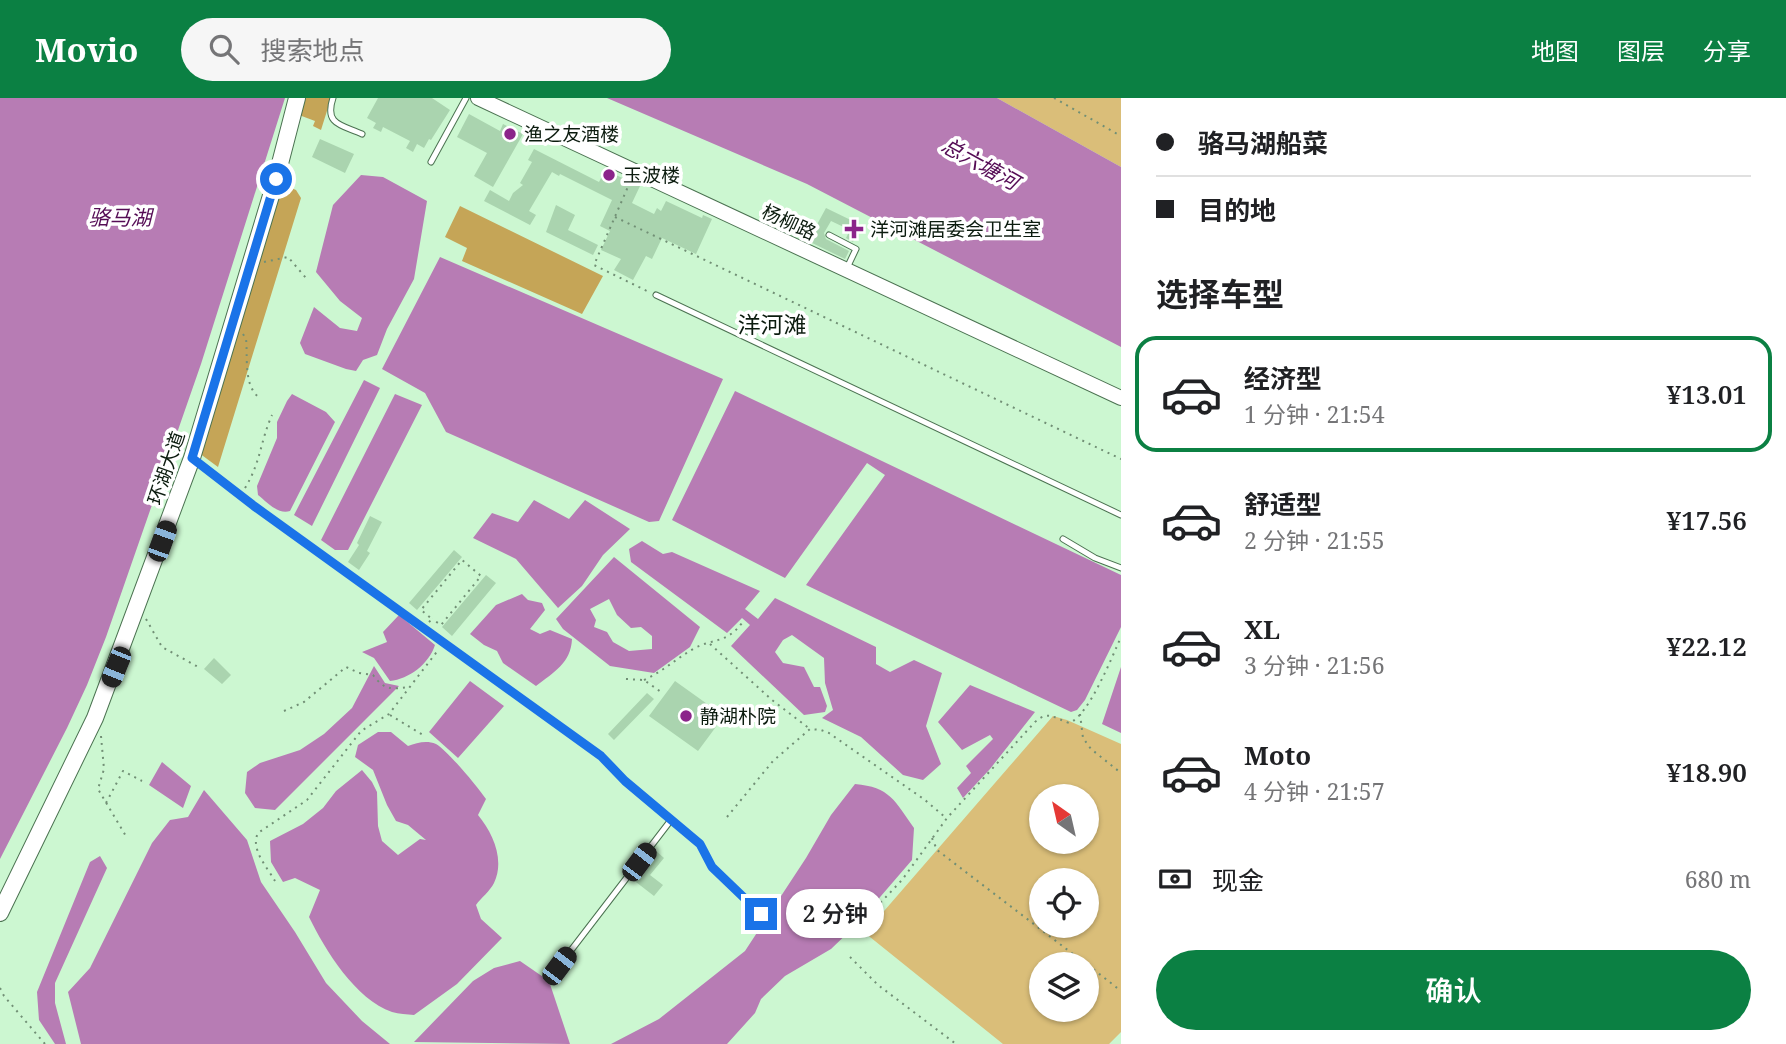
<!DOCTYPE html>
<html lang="zh">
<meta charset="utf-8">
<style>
body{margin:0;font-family:"Noto Serif","Noto Sans SC",serif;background:#f6f6f6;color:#202124;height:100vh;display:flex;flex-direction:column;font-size:26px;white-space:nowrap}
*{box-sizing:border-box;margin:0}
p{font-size:23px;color:#757577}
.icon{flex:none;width:38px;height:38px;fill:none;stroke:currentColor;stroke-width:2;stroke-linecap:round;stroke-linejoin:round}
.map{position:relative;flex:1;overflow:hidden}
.drawer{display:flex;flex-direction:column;background:#fff;width:665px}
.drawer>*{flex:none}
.top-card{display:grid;align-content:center;height:154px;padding:0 35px;background:#fff}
.needle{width:46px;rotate:326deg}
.tools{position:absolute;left:1029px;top:686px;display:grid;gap:14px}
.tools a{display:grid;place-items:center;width:70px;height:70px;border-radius:50%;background:#fff;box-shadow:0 2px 5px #0004;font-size:35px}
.end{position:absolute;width:32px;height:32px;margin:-16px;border:9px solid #1a73e8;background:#fff;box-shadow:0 0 0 4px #fff}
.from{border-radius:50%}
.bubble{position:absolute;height:49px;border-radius:24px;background:#fff;box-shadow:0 2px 5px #0004;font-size:23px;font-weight:600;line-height:49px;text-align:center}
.car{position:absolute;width:21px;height:42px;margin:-21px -10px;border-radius:9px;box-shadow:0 0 5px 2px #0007;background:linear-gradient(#222 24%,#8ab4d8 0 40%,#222 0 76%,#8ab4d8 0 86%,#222 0)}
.top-card b{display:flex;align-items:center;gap:24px;height:66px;font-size:26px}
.top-card b+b{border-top:2px solid #e0e0e0}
.top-card i{width:18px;height:18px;background:#202124}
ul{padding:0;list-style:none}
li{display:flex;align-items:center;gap:21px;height:116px;margin:0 14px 10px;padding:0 21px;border:4px solid transparent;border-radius:21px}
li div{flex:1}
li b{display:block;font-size:26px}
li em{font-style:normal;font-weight:600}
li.on{border-color:#0b8043}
li>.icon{width:63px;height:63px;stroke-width:1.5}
h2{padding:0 35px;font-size:32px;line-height:84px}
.pay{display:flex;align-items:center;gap:18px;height:77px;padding:0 35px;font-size:26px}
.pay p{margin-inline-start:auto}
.cta{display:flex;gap:14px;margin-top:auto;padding:14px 35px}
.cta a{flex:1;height:80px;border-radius:42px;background:#0b8043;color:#fff;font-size:28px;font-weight:600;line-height:80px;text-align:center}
header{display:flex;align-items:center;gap:42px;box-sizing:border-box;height:98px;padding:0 35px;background:#0b8043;color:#fff}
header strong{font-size:33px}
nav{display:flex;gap:38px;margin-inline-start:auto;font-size:24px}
.search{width:490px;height:63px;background:#f6f6f6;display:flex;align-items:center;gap:18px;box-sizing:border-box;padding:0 24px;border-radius:38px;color:#757577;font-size:26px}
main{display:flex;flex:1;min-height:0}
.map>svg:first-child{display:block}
.green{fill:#dabe79;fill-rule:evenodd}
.forest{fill:#c5a557}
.water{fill:#b77cb4;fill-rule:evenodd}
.building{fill:#aad4af}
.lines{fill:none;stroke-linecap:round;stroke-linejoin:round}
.service-casing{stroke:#4b7251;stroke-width:7}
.tertiary-casing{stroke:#4b7251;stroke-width:16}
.secondary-casing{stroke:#4b7251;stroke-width:18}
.path{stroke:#718f75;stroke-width:2;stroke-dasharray:2 5;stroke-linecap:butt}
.service{stroke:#fff;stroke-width:5}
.tertiary{stroke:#fff;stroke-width:14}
.secondary{stroke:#fff;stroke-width:16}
.route{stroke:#1a73e8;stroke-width:9}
.poi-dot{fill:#8b248a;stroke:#fff;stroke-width:2.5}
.labels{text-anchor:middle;stroke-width:7;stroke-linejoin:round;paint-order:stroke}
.poi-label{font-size:19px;fill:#0b1b0e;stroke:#fff;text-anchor:start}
.street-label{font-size:19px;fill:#0b1b0e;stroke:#fff}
.water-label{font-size:21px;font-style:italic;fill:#550c55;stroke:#fff}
.quarter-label{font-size:23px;fill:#0b1b0e;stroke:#fff}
</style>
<header>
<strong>Movio</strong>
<div class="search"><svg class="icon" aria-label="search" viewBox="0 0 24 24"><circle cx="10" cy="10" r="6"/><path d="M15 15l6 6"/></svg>搜索地点</div>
<nav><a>地图</a><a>图层</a><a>分享</a></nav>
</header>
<main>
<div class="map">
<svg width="1121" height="946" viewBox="0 0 1121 946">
<rect width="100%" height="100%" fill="#ccf7d1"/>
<path class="green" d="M997 0H1121V69Z
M1053 618 1067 622 1121 646V934L1109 946H1003L865 835ZM1087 698V744H1041V698ZM1087 782V828H1041V782ZM1087 866V912H1041V866Z"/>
<path class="forest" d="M304 0H331L321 32 313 28 315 23 299 17Z
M280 85 296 92 301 100 218 369 199 355Z
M460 108 603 178 582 216 462 163 467 150 445 139Z"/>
<path class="water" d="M0 0H285L201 266 106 539 87 587 67 630 0 761Z
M607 0H997L1121 69V249L807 86Z
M361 77 383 79 427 103 414 181 387 231 377 257 363 262 356 273 346 271 305 256 300 245 314 209 340 230 357 233 362 220 340 203 316 174 333 107Z
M440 159 723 281 659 423 649 424 446 334 425 295 382 271Z
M364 282 380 290 312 428 294 417Z
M735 293 1121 477V529L1085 602 1077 612 1071 614 806 487 885 377 867 365 785 480 672 422Z
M292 296 326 314 335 324 290 413C278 417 267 404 258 397L257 388 277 340V324L287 303Z
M395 296 422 307 348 452H335L321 442Z
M534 402 569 421 585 402 630 431 603 457 582 488 558 510 516 461 473 440 492 415 518 424Z
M642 443 663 456 672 454 760 493 745 511 758 521 775 500 876 549V566L890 574 914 562 942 575 926 628 941 666 923 682 903 677 861 639 822 620 833 612 825 585 824 560 792 537 783 542 775 554 783 565 804 569 814 589H820L827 608 825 614 804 617 731 548 750 527 742 520 727 535 631 464 629 451Z
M614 459 700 529 690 549 654 575 610 568 563 531 556 521ZM609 501 617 517 631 530 641 529 652 538V551L629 553 613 544 607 534 594 529 596 522 590 511Z
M522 496 528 502 542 505 545 512 530 531 540 536 550 532 572 541C571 565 554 574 536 588L503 565 497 553 484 547 470 536 496 507Z
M399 517 435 547C429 566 409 581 390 583L374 560 362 554 387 544 383 534Z
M374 568 385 585 399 588 275 712 255 710 245 695 247 674 260 665 300 652 324 636 352 610Z
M1121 569V635L1102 626Z
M470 583 504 608 458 660 429 634Z
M970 587 1035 614 990 671 963 700 957 690 971 675 966 668 993 641 990 637 962 652 938 624Z
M378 634H391L408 648C417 645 426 642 436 646 448 653 477 688 486 701L478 717C493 735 505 762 494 785 490 793 481 800 476 807L481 821 502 840 457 886 414 917C407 916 399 916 392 914 356 902 325 852 309 819L320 792 295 780 283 784 271 764 270 743 303 726 323 710 336 693 362 672 372 684 377 694 378 728 382 743 398 757 420 741 426 742 408 727 396 723 387 707 373 672 355 659 358 647Z
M162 664 191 688 183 710 149 687Z
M855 686C890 689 895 703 914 730L912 762 856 827 831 851 785 878 761 901 755 915 727 946H611L659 921 745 853 806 760 831 717Z
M204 692 247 742 261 784 295 834 326 885 362 923 390 946H81L68 894 90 870 152 745 170 722 188 719Z
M100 758 107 770 55 885V905L66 946H55L39 922 37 894 90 764Z
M520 863 549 883 570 946 414 944 473 883 494 870Z"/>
<path class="building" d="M378 0H432L450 12 431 42 429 41 424 50 417 46 413 54 406 50 410 43 383 29 381 34 373 30 376 25 367 20Z
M469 16 500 33 503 26 523 36 493 89 474 78 487 55 457 39Z
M320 41 354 56 345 75 312 59Z
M534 51 599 84 605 72 640 88 632 105 654 116 657 110 661 113 666 103 702 120 703 117 712 121 696 156 662 140 652 161 646 158 633 182 614 172 621 161 601 152 610 133 600 128 612 102 560 76 559 78 552 74 529 113 536 117 530 127 484 103 490 92 509 103 513 95 523 87 520 85 532 64 528 62Z
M556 107 575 117 568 132 598 147 593 157 546 134Z
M826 110 861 127 853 144 846 140 850 132 831 123 824 135 826 141 849 153 845 161 808 143Z
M370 418 382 424 367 453 370 455 359 472 348 464 359 447 357 445Z
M454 452 462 459 417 512 409 505Z
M486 477 496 485 452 538 442 529Z
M214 560 231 577 222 586 204 571Z
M675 583 724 618 698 653 649 618Z
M647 595 654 601 614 642 608 636Z
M655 752 664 760 650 777 663 787 654 798 632 781Z"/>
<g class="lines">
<g class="service-casing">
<path id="service" d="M333 0C324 27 342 27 362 36
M431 64 466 0
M829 137 856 151 846 172
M656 197 1121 417
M195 362 254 408 601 658 625 683 700 746 712 769 761 816
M1063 441 1095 460 1121 470
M559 868 671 722"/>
</g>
<g class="tertiary-casing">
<path id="tertiary" d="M478 0 1121 300"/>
</g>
<g class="secondary-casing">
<path id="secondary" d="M0 815 95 620 192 360 276 81 297 0"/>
</g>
<path class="path" d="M1054 0 1121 38
M630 84 594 167 649 194
M615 119 1121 361
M264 164 288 159 306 180
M243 236 246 241C248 258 243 289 260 300
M245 390C261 364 260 344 272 317
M146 521 162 549 200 570
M429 524 432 521 421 512 462 462 481 478 441 527 432 521
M710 546 772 602 810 631
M626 581 644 582 661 594
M644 582C662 574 676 561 693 551 713 540 726 546 742 525
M284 613 304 604 346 569 359 575 373 577C385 593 391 591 410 589
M1080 616 1083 640 1091 651 1121 675
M390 617 423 637
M101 638 104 671 98 691 127 740
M106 705 123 673 142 683
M727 719 773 663 810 631 821 632 829 635 925 702 946 720
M932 740 937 752 1086 866
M275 783C267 769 250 751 258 735L307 702 361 633 389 616 439 551
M866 820 902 782 947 720 1035 624C1048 612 1054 620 1069 625 1088 619 1112 559 1121 539
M850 859 878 887 956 946
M1088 867 1121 893
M0 890 4 898 45 946"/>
<use href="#service" class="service"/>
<use href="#tertiary" class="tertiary"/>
<use href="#secondary" class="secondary"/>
</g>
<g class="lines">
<path class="route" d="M276 81 192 360 254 408 601 658 625 683 700 746 712 769 761 816"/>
</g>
<g class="poi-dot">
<circle cx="510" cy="36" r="7"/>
<circle cx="609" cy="77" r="7"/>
<path d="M850.5 120.5h7v7h7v7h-7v7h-7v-7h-7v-7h7z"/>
<circle cx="686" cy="618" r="7"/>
</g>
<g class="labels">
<g class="poi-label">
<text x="524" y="43">渔之友酒楼</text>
<text x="623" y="84">玉波楼</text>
<text x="870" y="138">洋河滩居委会卫生室</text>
<text x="700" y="625">静湖朴院</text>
</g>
<g class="street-label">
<text transform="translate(789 124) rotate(25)" y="7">杨柳路</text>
<text transform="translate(166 370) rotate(-71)" y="7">环湖大道</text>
</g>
<g class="water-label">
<text transform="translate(980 66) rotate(29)" y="7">总六塘河</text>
<text x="120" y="127">骆马湖</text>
</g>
<g class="quarter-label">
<text x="772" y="235">洋河滩</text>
</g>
</g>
</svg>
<div class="tools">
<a><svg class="needle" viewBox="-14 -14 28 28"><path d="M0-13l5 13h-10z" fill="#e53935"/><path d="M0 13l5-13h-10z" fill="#757577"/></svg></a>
<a><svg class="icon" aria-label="locate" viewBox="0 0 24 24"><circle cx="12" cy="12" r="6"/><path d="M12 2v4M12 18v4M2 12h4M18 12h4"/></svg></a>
<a><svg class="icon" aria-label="layers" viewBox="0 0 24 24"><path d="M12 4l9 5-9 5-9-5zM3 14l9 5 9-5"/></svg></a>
</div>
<i class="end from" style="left:276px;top:81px"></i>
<i class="end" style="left:761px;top:816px"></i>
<div class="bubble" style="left:786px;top:791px;width:98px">2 分钟</div>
<i class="car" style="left:162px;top:443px;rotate:20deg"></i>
<i class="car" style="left:116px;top:569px;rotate:202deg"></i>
<i class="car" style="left:639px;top:764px;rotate:37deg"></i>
<i class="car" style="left:559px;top:868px;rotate:37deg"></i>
</div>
<section class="drawer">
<div class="top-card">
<b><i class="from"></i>骆马湖船菜</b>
<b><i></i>目的地</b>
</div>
<h2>选择车型</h2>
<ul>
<li class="on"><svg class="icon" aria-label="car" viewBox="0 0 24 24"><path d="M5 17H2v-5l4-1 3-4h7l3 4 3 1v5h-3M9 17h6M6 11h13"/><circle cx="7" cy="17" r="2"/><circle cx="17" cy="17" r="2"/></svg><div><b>经济型</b><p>1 分钟 · 21:54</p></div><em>¥13.01</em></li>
<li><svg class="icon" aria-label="car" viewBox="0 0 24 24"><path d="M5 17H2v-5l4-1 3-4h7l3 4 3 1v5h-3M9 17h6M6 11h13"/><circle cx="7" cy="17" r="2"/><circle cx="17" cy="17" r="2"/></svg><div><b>舒适型</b><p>2 分钟 · 21:55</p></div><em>¥17.56</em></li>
<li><svg class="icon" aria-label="car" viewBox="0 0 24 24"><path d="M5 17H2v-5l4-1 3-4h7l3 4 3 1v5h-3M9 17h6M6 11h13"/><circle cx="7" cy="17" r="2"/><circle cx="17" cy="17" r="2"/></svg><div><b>XL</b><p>3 分钟 · 21:56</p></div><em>¥22.12</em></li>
<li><svg class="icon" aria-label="car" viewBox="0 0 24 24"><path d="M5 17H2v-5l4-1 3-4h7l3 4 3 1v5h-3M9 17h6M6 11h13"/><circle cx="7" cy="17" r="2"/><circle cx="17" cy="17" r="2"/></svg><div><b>Moto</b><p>4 分钟 · 21:57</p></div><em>¥18.90</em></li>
</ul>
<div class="pay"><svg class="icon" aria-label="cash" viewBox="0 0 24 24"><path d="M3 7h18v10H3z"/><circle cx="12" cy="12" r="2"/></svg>现金<p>680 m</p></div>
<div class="cta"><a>确认</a></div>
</section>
</main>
